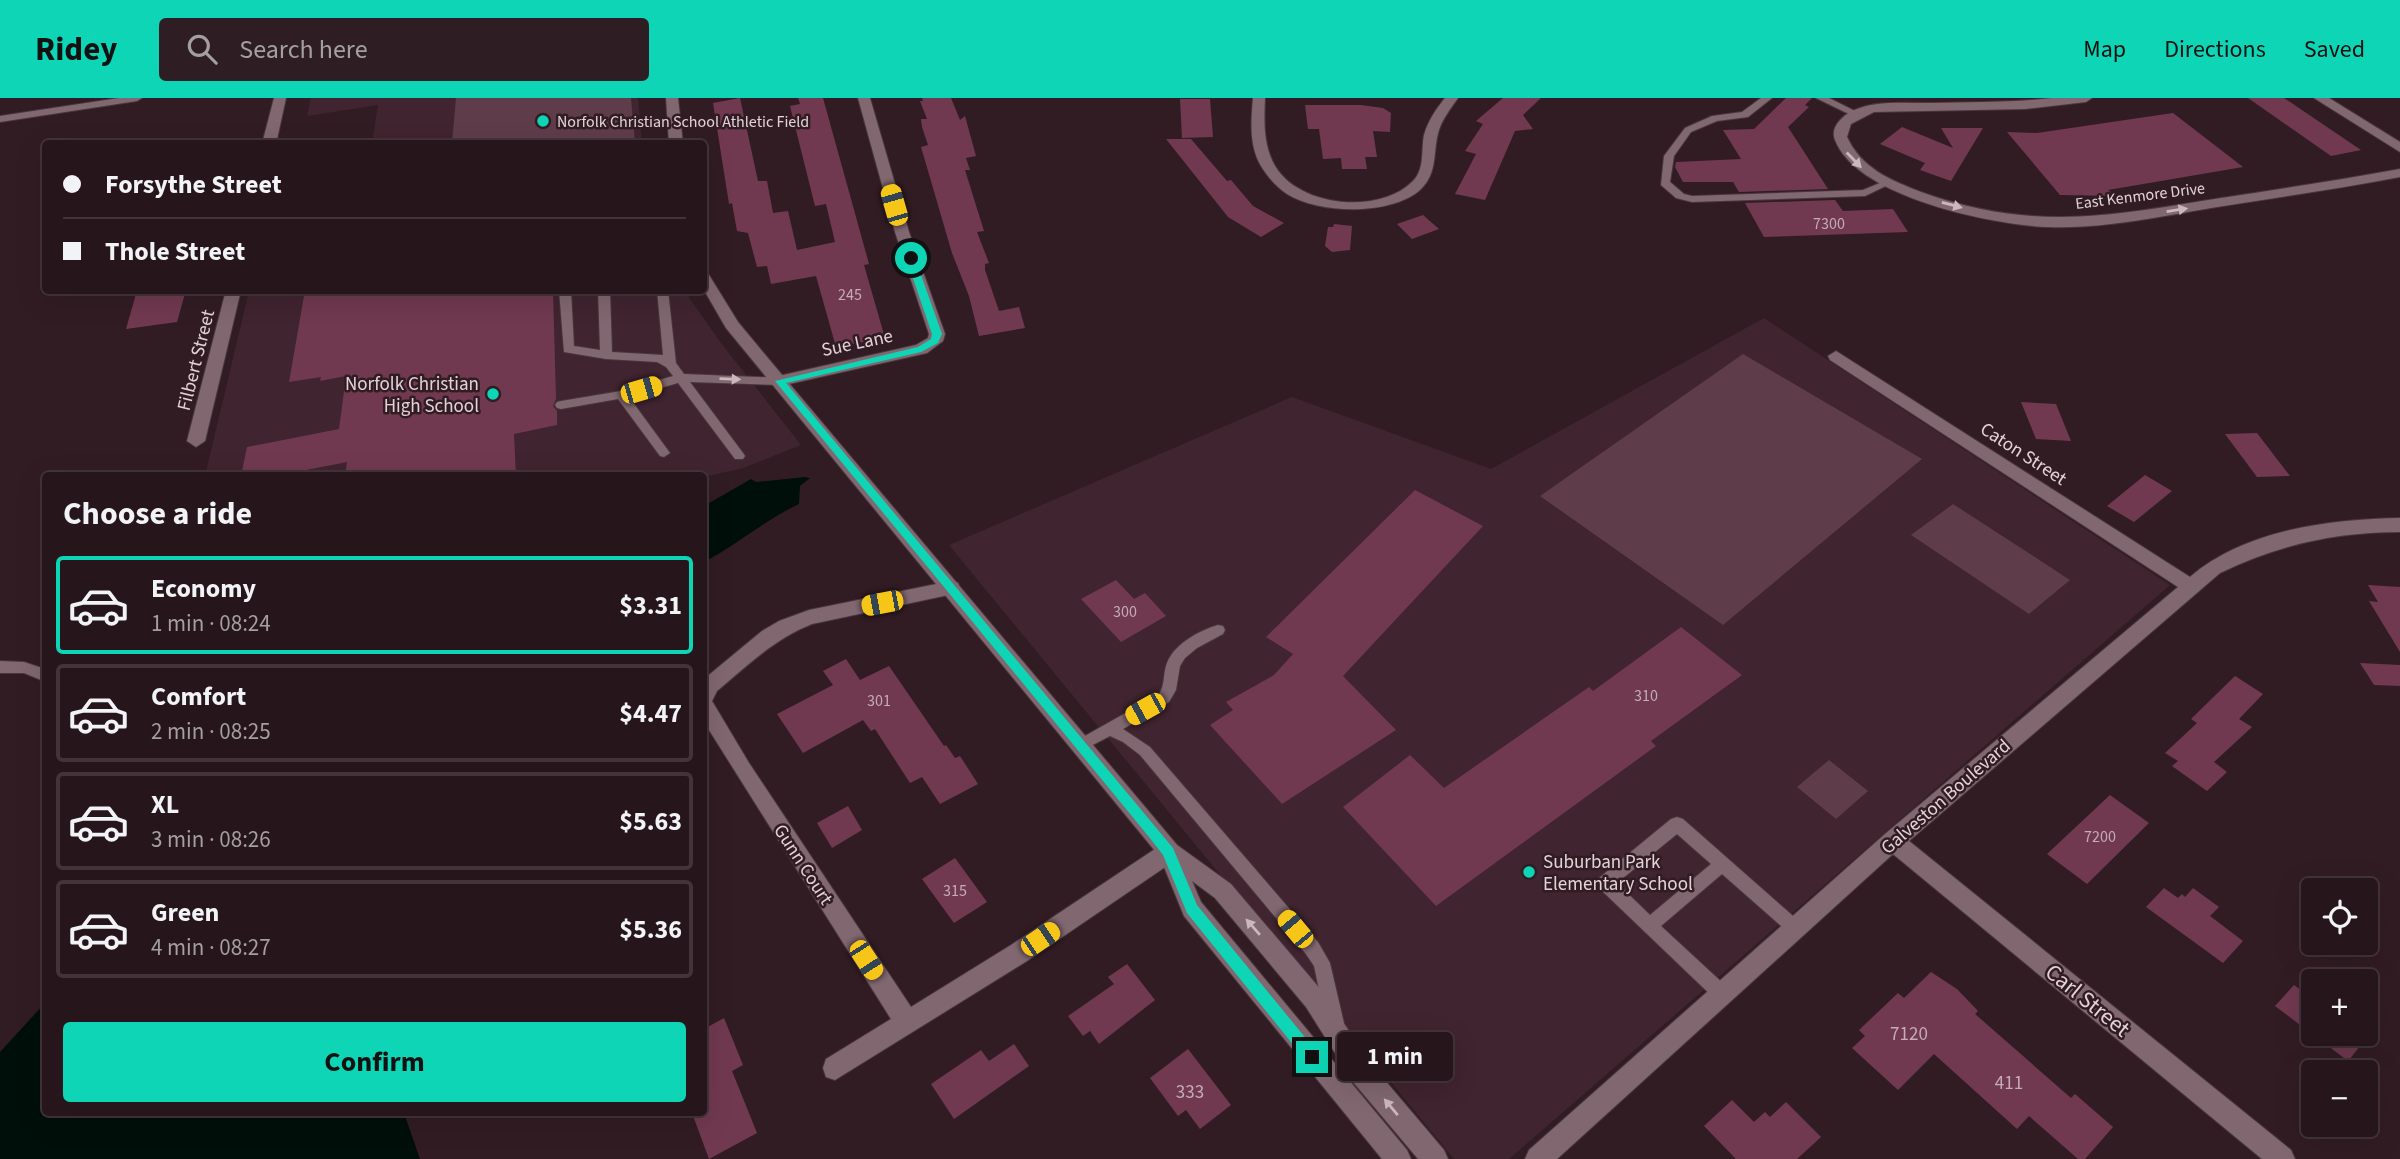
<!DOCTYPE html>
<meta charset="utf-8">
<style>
body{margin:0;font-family:"Source Sans 3",sans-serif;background:#2e1e24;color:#f1f3f6;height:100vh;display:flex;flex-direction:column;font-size:26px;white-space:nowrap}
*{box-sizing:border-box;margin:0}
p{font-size:23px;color:#a49fa3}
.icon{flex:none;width:38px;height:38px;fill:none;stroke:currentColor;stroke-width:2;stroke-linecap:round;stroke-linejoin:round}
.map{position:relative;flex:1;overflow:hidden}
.drawer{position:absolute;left:42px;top:374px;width:665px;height:644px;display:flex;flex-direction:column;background:#26151b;border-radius:7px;box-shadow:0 7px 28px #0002,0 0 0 2px #42343a}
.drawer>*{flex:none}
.top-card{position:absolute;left:42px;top:42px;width:665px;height:154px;border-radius:7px;box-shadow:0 7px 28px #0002,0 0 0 2px #42343a;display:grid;align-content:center;height:154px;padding:0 21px;background:#26151b}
.buttons{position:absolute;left:2301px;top:780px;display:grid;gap:14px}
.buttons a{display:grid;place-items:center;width:77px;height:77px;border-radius:7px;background:#26151b;box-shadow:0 7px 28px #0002,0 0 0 2px #42343a;font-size:35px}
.end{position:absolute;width:32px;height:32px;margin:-16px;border:9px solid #0dd5b5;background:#111;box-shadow:0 0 0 4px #111}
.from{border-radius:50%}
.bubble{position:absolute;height:49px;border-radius:7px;background:#26151b;box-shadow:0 7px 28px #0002,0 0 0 2px #42343a;font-size:23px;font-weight:700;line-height:49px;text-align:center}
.car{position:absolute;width:21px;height:42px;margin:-21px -10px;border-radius:9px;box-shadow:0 0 5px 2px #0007;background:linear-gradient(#f5c518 24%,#345 0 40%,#f5c518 0 76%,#345 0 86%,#f5c518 0)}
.top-card b{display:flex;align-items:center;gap:24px;height:66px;font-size:26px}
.top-card b+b{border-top:2px solid #42343a}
.top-card i{width:18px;height:18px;background:#f1f3f6}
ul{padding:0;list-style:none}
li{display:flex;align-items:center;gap:21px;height:98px;margin:0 14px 10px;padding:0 7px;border:4px solid #42343a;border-radius:7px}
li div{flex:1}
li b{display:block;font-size:26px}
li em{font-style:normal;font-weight:700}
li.on{border-color:#0dd5b5}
li>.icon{width:63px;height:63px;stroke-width:1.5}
h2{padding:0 21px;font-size:32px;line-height:84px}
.cta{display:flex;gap:14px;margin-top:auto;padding:14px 21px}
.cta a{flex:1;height:80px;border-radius:7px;background:#0dd5b5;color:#111;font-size:28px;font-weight:700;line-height:80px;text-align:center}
header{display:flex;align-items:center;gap:42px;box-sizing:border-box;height:98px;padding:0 35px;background:#0dd5b5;color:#111}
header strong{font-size:33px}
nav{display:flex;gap:38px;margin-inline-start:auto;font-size:24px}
.search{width:490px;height:63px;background:#2e1e24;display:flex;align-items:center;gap:18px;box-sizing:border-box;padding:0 24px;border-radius:7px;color:#a49fa3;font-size:26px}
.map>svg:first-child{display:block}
.built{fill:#40242f}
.green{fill:#5f3c49}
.water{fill:#000f0a}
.building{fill:#703950}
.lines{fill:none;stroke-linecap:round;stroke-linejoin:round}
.service-casing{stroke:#48373e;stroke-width:2}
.minor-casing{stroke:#48373e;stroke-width:2}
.tertiary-casing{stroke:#48373e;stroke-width:2}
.service{fill:#816770;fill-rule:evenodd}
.minor{fill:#816770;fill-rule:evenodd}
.tertiary{fill:#816770;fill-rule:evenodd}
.oneway{fill:#cab8be}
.route{fill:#0dd5b5}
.poi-dot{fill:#0dd5b5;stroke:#321c24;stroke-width:2.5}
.labels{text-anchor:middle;stroke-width:5;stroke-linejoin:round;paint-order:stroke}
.far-poi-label{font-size:16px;fill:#e2d3d8;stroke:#321c24;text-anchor:start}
.far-street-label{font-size:16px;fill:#e2d3d8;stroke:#321c24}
.number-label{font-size:16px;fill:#c6acb6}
.street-label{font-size:19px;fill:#e2d3d8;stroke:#321c24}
.poi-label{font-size:19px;fill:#e2d3d8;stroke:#321c24;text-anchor:end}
.near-number-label{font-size:19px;fill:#c6acb6}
.near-street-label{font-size:23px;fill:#e2d3d8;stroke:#321c24}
</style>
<header>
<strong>Ridey</strong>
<div class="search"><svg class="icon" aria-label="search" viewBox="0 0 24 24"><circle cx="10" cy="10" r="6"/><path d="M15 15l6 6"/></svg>Search here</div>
<nav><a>Map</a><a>Directions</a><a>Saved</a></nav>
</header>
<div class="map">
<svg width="2400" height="1061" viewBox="0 0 2400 1061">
<rect width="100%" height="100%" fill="#321c24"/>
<path class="built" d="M311 0H638L642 45H372L378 7 307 18Z
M249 193H687L690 201 721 245 801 347 743 370 704 379 205 378Z
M1764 220 2170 487 1509 1061H1454L949 447 1292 299 1491 371Z"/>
<path class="green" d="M456 0H631L635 45H452Z
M1743 256 1922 361 1723 527 1540 398Z
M1953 406 2070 482 2029 516 1911 437Z
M1829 662 1868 693 1836 721 1797 689Z"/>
<path class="water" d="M805 379 810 380 800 388 799 406C765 422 737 447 704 464V408L751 381 756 384Z
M45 905 46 1015H404L420 1061H0V954Z"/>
<path class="building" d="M740 0 758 83H767L773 115 788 113 797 152 835 144 826 106 815 108 790 8 800 6 798 0H823L869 166 864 167 885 240 836 249 816 178 771 186 767 168 757 169 748 135 737 133 732 105 729 106 713 5Z
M922 0H951L960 22 965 18 976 58 966 60 970 72H965L984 133 977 134 989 165 985 166V172L999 213 1019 209 1025 230 979 238 969 198 952 155 921 49 928 47 922 29 921 21H927L920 3H923Z
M1503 0H1541L1523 17 1533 31 1515 33 1485 102 1455 96 1476 56 1465 53 1483 26 1476 23Z
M1786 0H1812L1805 7 1809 9 1788 29 1828 91 1739 94 1733 84H1683L1675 69 1676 64 1741 61 1723 32 1754 31Z
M2248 0H2284L2361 52 2331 58Z
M1180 1H1210L1213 39 1182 40Z
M1305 7H1361L1383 10 1391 15 1390 34 1373 33 1377 59H1365L1367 71H1342L1341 60 1323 61 1319 31H1308Z
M2173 15 2243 69 2108 92 2116 98 2060 97 2007 34 2037 35Z
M1902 29 1953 50 1941 30H1983L1951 83 1920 72 1925 65 1880 46Z
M1166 41H1191L1227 83 1231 82 1253 108 1284 125 1261 139 1228 119Z
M1835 102 1843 113 1893 111 1908 134 1764 139 1745 105Z
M1423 117 1439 131 1412 141 1397 126Z
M1334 126 1352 128 1350 152 1332 154 1325 148 1328 129H1333Z
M156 192H186L177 224 126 231 136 196Z
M305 192H553L556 301 553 308 557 313V327L514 336 516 378H345L347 364 276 378H241L247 349 339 331 346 278 320 283 321 279 289 284Z
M2021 304 2056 306 2071 343 2036 341Z
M2257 335 2290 378 2257 379 2225 336Z
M2145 377 2172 393 2134 424 2107 408Z
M1415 392 1483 428 1343 578 1396 632 1282 706 1210 627 1233 612 1226 604 1274 577 1293 556 1266 539Z
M1116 482 1134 501 1145 495 1166 518 1121 544 1081 501Z
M2368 487 2400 489V554L2369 503 2378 504Z
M1681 529 1742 577 1651 643 1656 648 1436 808 1343 709 1410 657 1444 690 1589 589 1593 593Z
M846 561 860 582 889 568 944 648 946 647 955 660 960 658 978 686 940 706 922 679 910 685 875 631 871 633 863 622 803 655 777 616 833 587 823 573Z
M2360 565 2400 567V588L2374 587Z
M2235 578 2263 596 2239 621 2252 629 2214 664 2227 674 2207 693 2172 668 2178 663 2165 655 2197 625 2191 621Z
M2110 697 2149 725 2087 786 2047 756Z
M848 708 862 732 832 750 817 725Z
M955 760 987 804 954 825 922 781Z
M2164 790 2178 800 2182 796 2185 799 2193 790 2219 809 2210 818 2243 843 2223 865 2146 809Z
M1127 866 1155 902 1099 946 1090 933 1083 938 1068 918 1114 886 1108 879Z
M1931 874 1957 891 1978 913 1975 916 2071 1000 2075 996 2113 1029 2085 1061H2078L2029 1018 2017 1031 1934 956 1898 992 1852 950 1865 938 1859 932 1898 895 1904 900Z
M2294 887 2314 902V936H2370L2348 963 2275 908Z
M724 920 743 967 732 973 757 1035 709 1061 692 1015H704V931Z
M1014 946 1029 968 954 1021 931 986 981 952 989 963Z
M1188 951 1231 1007 1200 1031 1186 1012 1178 1018 1150 980Z
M1732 1002 1754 1024 1765 1014 1770 1019 1786 1004 1821 1039 1797 1061H1736L1704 1028Z"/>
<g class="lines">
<g class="service-casing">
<path id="service" d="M119 0H142L137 3 0 24V18Z
M1761 0H1772L1748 19 1717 23 1691 34 1674 58 1670 84 1684 96 1692 98 1863 92 1887 82 1892 85 1865 98 1692 104 1676 100 1661 87 1664 58 1685 30 1712 18 1742 14Z
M1816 0H1829L1861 16 1853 18Z
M559 192H571L574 248 600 252 598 192H610L612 254 663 257 657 192H668L676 265 684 276 784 280V286L780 287 690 284 743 355 745 358 743 361H735L678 285 629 299 670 355 664 359 660 358 618 301 561 311 557 310 555 307 557 304 561 303 621 293 673 278 666 269 657 264 606 261 564 254Z
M1218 527 1223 528 1225 532 1223 536 1197 550 1185 560 1180 568 1176 592 1169 604 1123 631 1150 649 1318 844 1330 865 1344 925 1341 931 1335 933 1329 931 1326 925 1314 868 1306 856 1140 657 1123 644 1110 638 1081 653 1076 651 1073 647 1076 643 1159 596C1165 587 1163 578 1166 568 1172 547 1198 533 1218 527Z
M0 563 24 564 45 571 46 584 24 575H0Z
M1677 719 1683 721 1801 825 1803 830 1801 835 1795 838 1789 835 1722 776 1661 828 1727 889 1730 895 1727 901 1721 903 1715 901 1599 790 1597 785 1599 780 1671 721ZM1677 736 1711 766 1650 817 1617 785Z"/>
</g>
<g class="minor-casing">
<path id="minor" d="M274 0H286L276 46H262Z
M858 0H870L909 134 945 236 943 243 927 255 780 288 774 287 772 283 774 279 916 247 928 240 929 236 895 134Z
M1253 0H1265C1264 23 1263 47 1275 68 1299 109 1380 117 1413 83 1425 71 1421 52 1424 37 1428 23 1436 11 1445 0H1458C1451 10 1443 20 1439 32 1432 54 1439 74 1420 92 1390 118 1319 116 1287 96 1276 89 1268 79 1261 68 1249 48 1251 23 1253 0Z
M2052 0H2092L2086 4 2025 11 1874 14 1851 26 1847 39C1861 70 1890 82 1921 94 2032 134 2110 118 2221 100 2281 91 2340 82 2400 71V79C2337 91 2274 100 2211 110 2157 119 2103 131 2048 129 1992 127 1857 99 1835 42 1830 30 1841 19 1852 13 1875 2 1904 5 1930 5 1971 4 2011 5 2052 0Z
M2314 0H2329L2400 44V54Z
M226 192H241L205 343 196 349 187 343Z
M1836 253 2190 479C2245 432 2330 421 2400 420V434C2335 434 2278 447 2220 475L1909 743 2291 1052 2295 1061H2262L1893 756 1557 1061H1525L1529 1052 1885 736 2178 489 1830 262 1828 258Z
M951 483 958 485 960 490 958 495 812 526C774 541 747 568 717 593L712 603 749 665 911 909 1011 847 1161 747 1169 744 1177 747 1180 754 1177 761 1027 863 835 982 826 979 823 970 826 961 891 921 704 624V581L762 533 779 523 809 512Z"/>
</g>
<g class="tertiary-casing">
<path id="tertiary" d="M666 0H678L683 46H669Z
M704 175 709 177 738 224 762 253 1177 747 1231 786 1322 893 1372 967 1444 1052 1448 1061H1418L1354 985 1306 909 1215 800 1192 783 1201 804 1407 1052 1411 1061H1382L1184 818 1160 759 726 230 704 192Z"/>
</g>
<use href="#service" class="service"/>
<use href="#minor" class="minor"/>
<use href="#tertiary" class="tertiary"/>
</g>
<defs><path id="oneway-solid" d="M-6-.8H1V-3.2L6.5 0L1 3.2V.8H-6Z" transform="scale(1.75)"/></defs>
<g class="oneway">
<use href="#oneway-solid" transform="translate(1854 62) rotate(46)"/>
<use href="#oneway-solid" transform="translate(1952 107) rotate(15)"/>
<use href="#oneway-solid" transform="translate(2177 112) rotate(-9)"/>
<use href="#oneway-solid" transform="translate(730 281) rotate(2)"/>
<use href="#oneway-solid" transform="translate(1253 829) rotate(-131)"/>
<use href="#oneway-solid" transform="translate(1391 1009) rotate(-130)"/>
</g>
<path class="route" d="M911 157 915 160 942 236 938 245 921 254 786 285 1173 750 1197 807 1317 954 1320 959 1317 964H1307L1187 815 1163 757 1149 739 775 283 918 249 931 241 932 236 906 160Z"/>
<g class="poi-dot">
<circle cx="543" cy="23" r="7"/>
<circle cx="493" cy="296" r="7"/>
<circle cx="1529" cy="774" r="7"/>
</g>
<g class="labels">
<g class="far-poi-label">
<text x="557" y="29">Norfolk Christian School Athletic Field</text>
</g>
<g class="far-street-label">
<text transform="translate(2140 97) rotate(-7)" y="6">East Kenmore Drive</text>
</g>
<g class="number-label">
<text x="1829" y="131">7300</text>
<text x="850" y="202">245</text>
<text x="1125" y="519">300</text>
<text x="1646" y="603">310</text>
<text x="879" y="608">301</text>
<text x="2100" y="744">7200</text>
<text x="955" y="798">315</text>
</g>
<g class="street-label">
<text transform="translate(857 244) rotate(-12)" y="7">Sue Lane</text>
<text transform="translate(195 262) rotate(-76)" y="7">Filbert Street</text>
<text transform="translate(2024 355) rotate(33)" y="7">Caton Street</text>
<text transform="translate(1945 698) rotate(-41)" y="7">Galveston Boulevard</text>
<text transform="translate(804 766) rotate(57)" y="7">Gunn Court</text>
</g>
<g class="poi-label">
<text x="479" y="292">Norfolk Christian<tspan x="479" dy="22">High School</tspan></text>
<text x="1543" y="770" text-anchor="start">Suburban Park<tspan x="1543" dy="22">Elementary School</tspan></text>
</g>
<g class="near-number-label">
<text x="1909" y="942">7120</text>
<text x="2009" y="991">411</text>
<text x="1190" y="1000">333</text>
</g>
<g class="near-street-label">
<text transform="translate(2088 902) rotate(39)" y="8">Carl Street</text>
</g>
</g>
</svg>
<div class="buttons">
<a><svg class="icon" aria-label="locate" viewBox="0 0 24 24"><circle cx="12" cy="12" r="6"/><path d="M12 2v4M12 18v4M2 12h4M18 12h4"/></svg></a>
<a>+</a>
<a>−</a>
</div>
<i class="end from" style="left:911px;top:160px"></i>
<i class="end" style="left:1312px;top:959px"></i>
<div class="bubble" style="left:1337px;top:934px;width:116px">1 min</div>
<i class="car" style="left:894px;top:107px;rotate:344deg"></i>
<i class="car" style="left:641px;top:292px;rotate:74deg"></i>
<i class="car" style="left:882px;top:505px;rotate:259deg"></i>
<i class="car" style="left:1145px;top:611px;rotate:241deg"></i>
<i class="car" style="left:1295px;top:831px;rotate:320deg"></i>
<i class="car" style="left:1040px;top:841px;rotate:56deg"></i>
<i class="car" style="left:866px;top:862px;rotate:147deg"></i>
<div class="top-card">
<b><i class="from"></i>Forsythe Street</b>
<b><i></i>Thole Street</b>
</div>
<section class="drawer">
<h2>Choose a ride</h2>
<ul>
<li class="on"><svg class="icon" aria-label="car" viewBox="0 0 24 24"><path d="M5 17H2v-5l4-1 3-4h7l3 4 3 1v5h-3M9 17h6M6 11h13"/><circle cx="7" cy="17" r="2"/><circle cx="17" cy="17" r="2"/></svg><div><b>Economy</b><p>1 min · 08:24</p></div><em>$3.31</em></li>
<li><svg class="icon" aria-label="car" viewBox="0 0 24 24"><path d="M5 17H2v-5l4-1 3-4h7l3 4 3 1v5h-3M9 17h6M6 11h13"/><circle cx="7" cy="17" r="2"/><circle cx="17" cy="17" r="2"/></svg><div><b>Comfort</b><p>2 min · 08:25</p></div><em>$4.47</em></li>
<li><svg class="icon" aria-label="car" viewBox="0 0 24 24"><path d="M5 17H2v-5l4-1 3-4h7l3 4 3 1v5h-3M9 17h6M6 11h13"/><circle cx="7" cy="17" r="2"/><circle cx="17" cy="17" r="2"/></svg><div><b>XL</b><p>3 min · 08:26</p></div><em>$5.63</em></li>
<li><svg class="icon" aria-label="car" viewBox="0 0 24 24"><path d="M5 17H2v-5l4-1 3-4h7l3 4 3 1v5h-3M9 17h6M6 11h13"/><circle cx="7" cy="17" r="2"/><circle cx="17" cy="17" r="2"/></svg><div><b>Green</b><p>4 min · 08:27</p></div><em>$5.36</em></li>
</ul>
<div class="cta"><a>Confirm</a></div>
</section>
</div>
